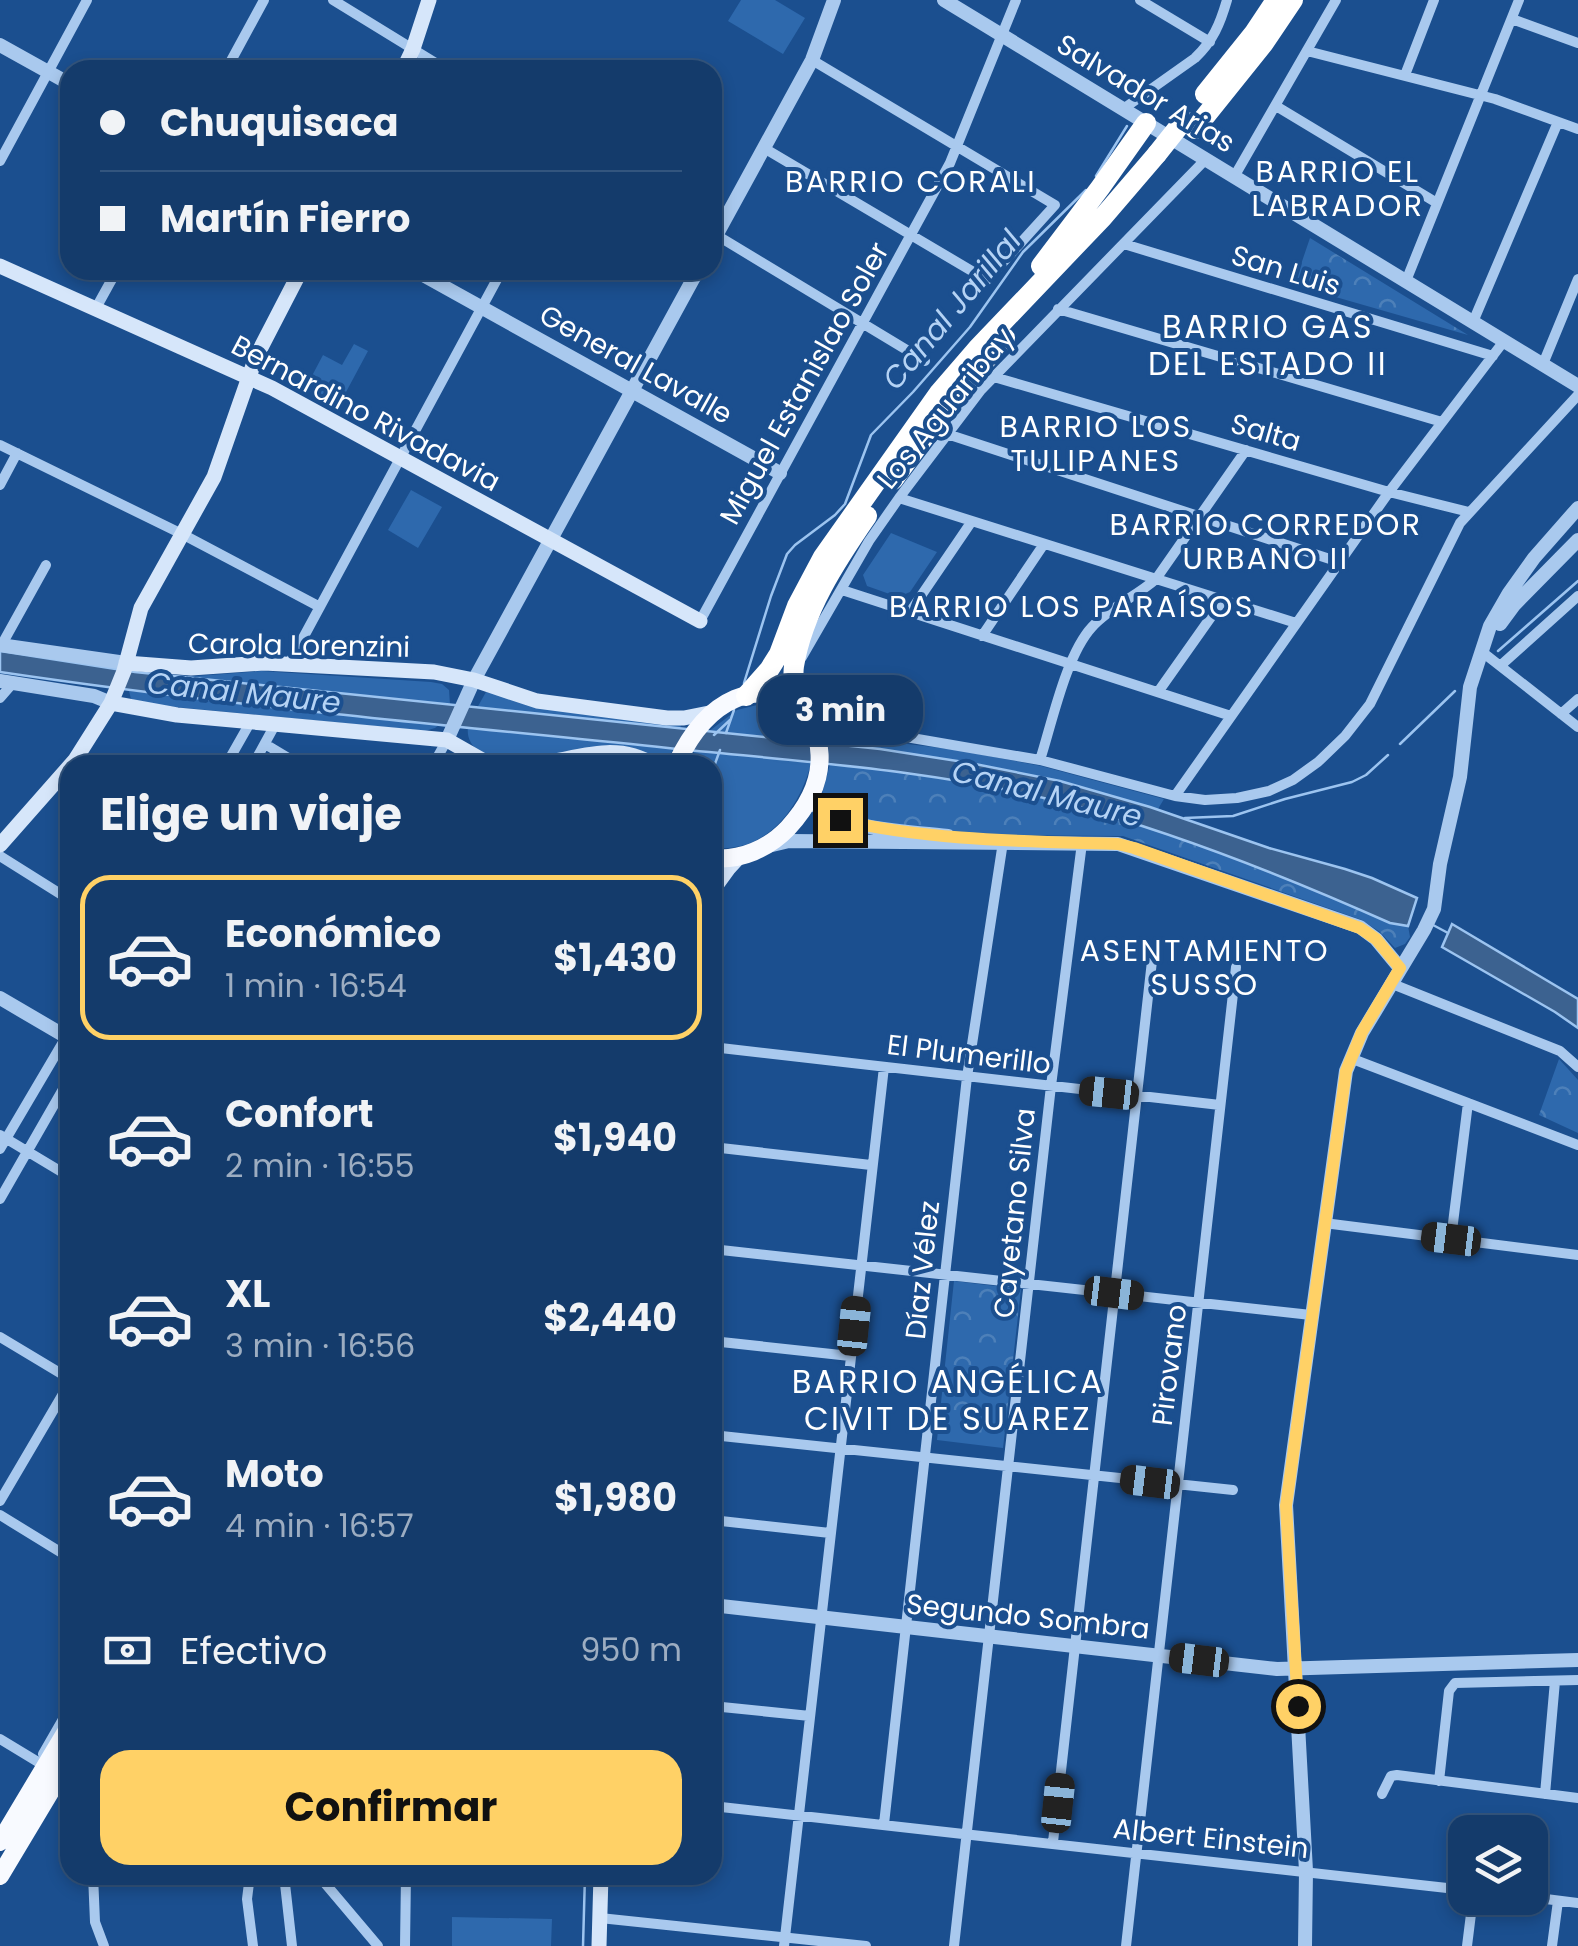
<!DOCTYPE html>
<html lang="es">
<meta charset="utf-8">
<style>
body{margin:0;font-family:Poppins,sans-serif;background:#214673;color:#f1f3f6;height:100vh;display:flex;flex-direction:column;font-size:38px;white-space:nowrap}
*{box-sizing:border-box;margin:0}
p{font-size:32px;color:#9dadc1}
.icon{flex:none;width:55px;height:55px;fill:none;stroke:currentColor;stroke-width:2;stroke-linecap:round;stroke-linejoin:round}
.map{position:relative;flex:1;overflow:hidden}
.sheet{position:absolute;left:60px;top:755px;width:662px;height:1130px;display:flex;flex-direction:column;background:#143b6b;border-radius:30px;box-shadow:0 5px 15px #0003,0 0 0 2px #33557e}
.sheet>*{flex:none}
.top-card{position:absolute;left:60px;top:60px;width:662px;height:220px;border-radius:30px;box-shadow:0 5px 15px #0003,0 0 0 2px #33557e;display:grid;align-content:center;height:220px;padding:0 40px;background:#143b6b}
.tools{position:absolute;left:1448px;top:1815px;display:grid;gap:20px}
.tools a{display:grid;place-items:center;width:100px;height:100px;border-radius:20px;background:#143b6b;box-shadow:0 5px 15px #0003,0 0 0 2px #33557e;font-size:50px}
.end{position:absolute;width:45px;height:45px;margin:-22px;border:12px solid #ffd166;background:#111;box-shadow:0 0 0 5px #111}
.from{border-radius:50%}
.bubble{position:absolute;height:70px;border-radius:30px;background:#143b6b;box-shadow:0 5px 15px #0003,0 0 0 2px #33557e;font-size:32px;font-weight:700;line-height:70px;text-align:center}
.car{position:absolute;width:30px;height:60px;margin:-30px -15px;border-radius:12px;box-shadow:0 0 8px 2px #0007;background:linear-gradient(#222 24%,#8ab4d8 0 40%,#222 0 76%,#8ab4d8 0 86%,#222 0)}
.top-card b{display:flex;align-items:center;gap:35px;height:95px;font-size:38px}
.top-card b+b{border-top:2px solid #33557e}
.top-card i{width:25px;height:25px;background:#f1f3f6}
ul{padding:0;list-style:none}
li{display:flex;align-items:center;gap:30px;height:165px;margin:0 20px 15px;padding:0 20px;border:5px solid transparent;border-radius:30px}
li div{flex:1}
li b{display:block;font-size:38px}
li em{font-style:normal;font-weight:700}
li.current{border-color:#ffd166}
li>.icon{width:90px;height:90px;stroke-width:1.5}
h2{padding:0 40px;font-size:45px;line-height:120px}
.pay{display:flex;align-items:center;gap:25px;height:110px;padding:0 40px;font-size:38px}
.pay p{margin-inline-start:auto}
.primary-button{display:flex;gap:20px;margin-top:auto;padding:20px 40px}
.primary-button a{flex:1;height:115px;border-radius:30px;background:#ffd166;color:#111;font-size:40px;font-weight:700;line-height:115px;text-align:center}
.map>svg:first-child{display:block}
.grass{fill:#2e69ad}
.forest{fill:url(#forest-crowns)}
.water{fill:#3c6290;stroke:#9cc4f0;stroke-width:2.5}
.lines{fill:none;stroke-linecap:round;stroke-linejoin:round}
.stream{stroke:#9cc4f0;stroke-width:2.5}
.minor{stroke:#a9c9ee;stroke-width:10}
.tertiary{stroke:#a9c9ee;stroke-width:14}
.secondary{stroke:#d6e6fa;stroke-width:15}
.trunk{stroke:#f8faff;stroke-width:18}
.motorway{stroke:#fff;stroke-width:20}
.motorway-bridge{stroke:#fff;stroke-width:20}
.route{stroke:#ffd166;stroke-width:12}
.labels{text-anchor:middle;stroke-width:8;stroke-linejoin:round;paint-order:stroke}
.street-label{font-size:28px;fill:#fff;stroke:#1b4f8f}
.neighbourhood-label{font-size:30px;letter-spacing:2.5px;fill:#fff;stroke:#1b4f8f}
.water-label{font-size:30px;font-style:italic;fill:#b5d3f5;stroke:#1b4f8f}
.quarter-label{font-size:32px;letter-spacing:2.5px;fill:#fff;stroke:#1b4f8f}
</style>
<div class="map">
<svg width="1578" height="1946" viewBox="0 0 1578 1946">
<defs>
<pattern id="forest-crowns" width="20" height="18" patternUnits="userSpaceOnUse" patternTransform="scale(2.5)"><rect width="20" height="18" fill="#2e69ad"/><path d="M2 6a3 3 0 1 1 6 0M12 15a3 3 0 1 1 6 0" fill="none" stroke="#4d80b9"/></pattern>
</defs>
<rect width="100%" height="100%" fill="#1b4f8f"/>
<path class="grass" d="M741 0H775L805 18 783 54 728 21Z
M354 344 368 351 338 407 305 389 323 355 342 365Z
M411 490 442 507 418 548 388 530Z
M891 533 937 552 910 592 898 597 867 586 863 575Z
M261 671 431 682 442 684 449 690 450 705 184 677Z
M129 691 440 724 435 728 425 731 144 704 131 699Z
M486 692 680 724 681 726 679 729 477 708Z
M765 703C793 707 798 718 810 742L708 732 737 710Z
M468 727 674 748 665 765 655 760 573 754 504 765C487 758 465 748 468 727Z
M875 740 957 750 1041 766 1164 799 1158 809 1060 781 874 749Z
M695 750 811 763C800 808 767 852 716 848L713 847 712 765H688Z
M452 1917 552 1919 551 1946H452Z"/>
<path class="forest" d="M1310 238 1468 335 1294 285Z
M830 764C911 774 991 784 1070 805 1180 834 1286 876 1390 923L1408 926 1410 937 1405 944 1395 948 1380 932 1362 920 1123 836 983 835 861 821 825 805 822 794Z
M1559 1059 1578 1080V1133L1539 1115Z
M954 1281 1021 1289 1003 1448 937 1440Z"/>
<path class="water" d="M0 651 135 672 880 749 970 763 1060 781 1150 807 1269 848 1345 869 1372 878 1417 898 1408 926 1390 923C1287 877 1182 835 1072 805 941 770 803 762 668 748 445 725 222 705 0 672Z
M1452 924 1578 999V1028L1555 1012 1442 947Z"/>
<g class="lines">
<path class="stream" d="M1096 176 1127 126
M1498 651 1578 581
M744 683 771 596 787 554 795 545 835 515 845 504 871 435 913 392 970 327 1023 252 1086 190
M726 733 734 710
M714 735 730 720
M1400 744 1455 691
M712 772 720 750
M1185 818 1233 816 1285 799 1352 782 1366 775 1388 755
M1433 925 1448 933
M583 1946 585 1875"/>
<path class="minor" d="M333 0 447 70
M1140 0 1210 42
M1512 19 1578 43
M1307 51 1495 99 1578 129
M226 70 264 0
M1405 75 1434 0
M1276 106 1437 203
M1123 109 1195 58C1213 41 1220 24 1227 0
M764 148 987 280 1055 205 812 60
M0 161 87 0
M1234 177 1336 0
M713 233 925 361
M1124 244 1493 356
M1406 281 1519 0
M96 308 117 270
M1058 309 1442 422
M1473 322 1558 122
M1543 364 1578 279
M994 377 1389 492 1469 512
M947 434 1339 562
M0 445 182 534 320 607
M0 485 17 453
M899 498 1296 623
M842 590 1231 716
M910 612 972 521
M700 621 950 163 1016 0
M982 636 1044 544
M1 646 46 565
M1481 651 1578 727
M802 657 869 541 899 498 981 390 1206 159
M289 664 502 270
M1500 666 1578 596
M1158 692 1223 600
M0 698 13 683
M1561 714 1578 699
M809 720 849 735 884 734 906 737 1040 760 1175 796 1205 800 1237 798 1269 791 1293 780 1318 762 1345 736 1370 704 1460 523 1578 395
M265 744 300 765
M1040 760C1052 723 1066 655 1092 627 1110 607 1137 596 1156 579L1246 450
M226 765 251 721
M253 765 276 723
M433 765 447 740
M1175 796 1389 492 1504 341
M0 856 70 900
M1390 983 1560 1051 1578 1067
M712 1047 1220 1105
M1350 1058 1578 1145
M0 1135 70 1177
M712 1147 871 1165
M0 1149 69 1032
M0 1199 70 1077
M1324 1223 1578 1255
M1451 1239 1468 1103
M712 1249 1311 1315
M0 1337 70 1379
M712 1341 850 1356
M712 1435 1233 1490
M0 1501 70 1382
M0 1515 70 1558
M712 1520 830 1533
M712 1706 810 1716
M0 1739 38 1762
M43 1754 70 1707
M1439 1781 1449 1691 1455 1683 1578 1680
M1382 1794 1391 1776 1397 1775 1578 1798
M1545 1794 1555 1681
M712 1806 1465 1890
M884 1824 967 1077 1003 842
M1053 1842 1153 952
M93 1875 95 1922 104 1946
M250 1875 247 1899 253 1946
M284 1875 292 1946
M318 1875 378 1946
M1530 1897 1578 1903
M600 1918 866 1946
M405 1946 406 1875
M784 1946 884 1067
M954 1946 1051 1086 1082 843
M1126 1946 1236 967
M1467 1946 1473 1898
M1552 1946 1558 1901"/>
<path class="tertiary" d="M944 0 1578 386
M0 45 70 84
M712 243 812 60 834 0
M414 270 780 473
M1500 624 1514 605 1578 540
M0 645 126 663
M0 681 94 696 111 703
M447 740 474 680 698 270
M808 800C846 832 900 830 948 836
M768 846 789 841 1118 844 1360 927 1376 939 1400 968
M0 998 70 1039
M712 1605 1277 1669 1578 1660
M1305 1946 1306 1871 1286 1505 1346 1071 1362 1033 1424 930 1434 909 1440 864 1460 777 1470 687 1490 626 1509 593 1534 558 1578 508"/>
<path class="secondary" d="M403 70 413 49 429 0
M0 266 272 388 700 621
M126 663 191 668 264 663 434 672 474 680 537 701 667 718H684L714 712
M111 703 177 715 447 740 491 765
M537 765C574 758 619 741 653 765
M0 845 75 760 111 703 124 671 141 608 214 477 256 357 301 270
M712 891 728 869 739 857
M599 1946 601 1875"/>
<path class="trunk" d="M676 765C743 619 882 726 788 828 769 848 741 861 712 858
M0 1842 70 1725
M0 1876 70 1759"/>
<path class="motorway" d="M1205 94 1254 33 1276 0
M1195 129 1264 43 1293 0
M1041 266 1100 188 1146 123
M893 480 952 399 1005 338
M746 696 769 670 779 654 797 606 823 557 939 393 977 349 1103 217 1157 154
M797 705C795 692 792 679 794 666 803 611 836 561 867 516"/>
<path class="motorway-bridge" d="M1157 154 1184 120"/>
</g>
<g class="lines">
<path class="route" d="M840 820C931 841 1025 841 1118 844L1134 848 1360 928 1376 939 1400 968 1362 1032 1346 1071 1286 1506 1298 1706"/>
</g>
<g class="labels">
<g class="street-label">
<text transform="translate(1146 93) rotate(31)" y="10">Salvador Arias</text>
<text transform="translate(1286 270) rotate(17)" y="10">San Luis</text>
<text transform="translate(636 364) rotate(29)" y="10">General Lavalle</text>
<text transform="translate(804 383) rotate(-61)" y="10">Miguel Estanislao Soler</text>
<text transform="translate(945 408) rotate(-51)" y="10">Los Aguaribay</text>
<text transform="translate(366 413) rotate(28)" y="10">Bernardino Rivadavia</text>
<text transform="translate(1266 432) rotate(16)" y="10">Salta</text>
<text transform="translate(299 645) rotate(1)" y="10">Carola Lorenzini</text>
<text transform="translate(969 1054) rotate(7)" y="10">El Plumerillo</text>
<text transform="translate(1014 1213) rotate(-84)" y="10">Cayetano Silva</text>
<text transform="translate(922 1270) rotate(-84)" y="10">Díaz Vélez</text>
<text transform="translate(1169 1365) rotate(-83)" y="10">Pirovano</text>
<text transform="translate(1028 1616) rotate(6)" y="10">Segundo Sombra</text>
<text transform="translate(1211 1838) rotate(6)" y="10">Albert Einstein</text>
</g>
<g class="neighbourhood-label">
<text x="1338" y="182">BARRIO EL<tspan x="1338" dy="34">LABRADOR</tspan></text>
<text x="911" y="192">BARRIO CORALI</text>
<text x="1096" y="437">BARRIO LOS<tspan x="1096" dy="34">TULIPANES</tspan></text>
<text x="1266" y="535">BARRIO CORREDOR<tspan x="1266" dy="34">URBANO II</tspan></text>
<text x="1072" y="617">BARRIO LOS PARAÍSOS</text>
<text x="1205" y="961">ASENTAMIENTO<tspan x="1205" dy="34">SUSSO</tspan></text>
</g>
<g class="water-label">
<text transform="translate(952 310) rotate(-50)" y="10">Canal Jarillal</text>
<text transform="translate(244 693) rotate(6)" y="10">Canal Maure</text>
<text transform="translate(1047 794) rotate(14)" y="10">Canal Maure</text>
</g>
<g class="quarter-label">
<text x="1268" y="338">BARRIO GAS<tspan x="1268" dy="37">DEL ESTADO II</tspan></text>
<text x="948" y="1393">BARRIO ANGÉLICA<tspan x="948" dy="37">CIVIT DE SUAREZ</tspan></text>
</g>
</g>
</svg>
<div class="tools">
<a><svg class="icon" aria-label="layers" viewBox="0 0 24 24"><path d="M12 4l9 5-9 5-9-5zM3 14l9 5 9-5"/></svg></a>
</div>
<i class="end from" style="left:1298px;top:1706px"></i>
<i class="end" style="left:840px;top:820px"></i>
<div class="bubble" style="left:758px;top:675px;width:165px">3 min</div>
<i class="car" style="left:1109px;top:1093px;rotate:276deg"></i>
<i class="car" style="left:1451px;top:1239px;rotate:277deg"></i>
<i class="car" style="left:1114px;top:1293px;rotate:97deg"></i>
<i class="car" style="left:854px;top:1326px;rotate:6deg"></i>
<i class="car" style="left:1150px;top:1482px;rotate:277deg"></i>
<i class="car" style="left:1199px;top:1660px;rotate:277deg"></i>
<i class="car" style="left:1058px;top:1803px;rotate:6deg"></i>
<div class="top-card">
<b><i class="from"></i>Chuquisaca</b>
<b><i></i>Martín Fierro</b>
</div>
<section class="sheet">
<h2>Elige un viaje</h2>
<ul>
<li class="current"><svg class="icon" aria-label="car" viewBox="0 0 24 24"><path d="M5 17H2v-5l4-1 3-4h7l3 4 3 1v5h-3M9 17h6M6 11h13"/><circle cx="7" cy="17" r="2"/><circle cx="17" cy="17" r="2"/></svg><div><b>Económico</b><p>1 min · 16:54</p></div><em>$1,430</em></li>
<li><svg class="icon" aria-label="car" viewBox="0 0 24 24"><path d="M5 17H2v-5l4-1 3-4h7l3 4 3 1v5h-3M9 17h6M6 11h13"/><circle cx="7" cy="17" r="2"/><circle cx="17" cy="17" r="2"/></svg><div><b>Confort</b><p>2 min · 16:55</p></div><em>$1,940</em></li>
<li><svg class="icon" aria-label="car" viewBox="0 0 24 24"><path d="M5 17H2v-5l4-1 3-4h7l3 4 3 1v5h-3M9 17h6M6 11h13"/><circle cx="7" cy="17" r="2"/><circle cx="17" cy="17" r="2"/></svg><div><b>XL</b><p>3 min · 16:56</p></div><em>$2,440</em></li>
<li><svg class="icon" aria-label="car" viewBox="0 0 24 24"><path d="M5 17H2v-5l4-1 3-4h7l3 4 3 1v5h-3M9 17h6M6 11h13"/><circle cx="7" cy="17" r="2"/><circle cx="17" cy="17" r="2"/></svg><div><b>Moto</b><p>4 min · 16:57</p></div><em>$1,980</em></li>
</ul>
<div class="pay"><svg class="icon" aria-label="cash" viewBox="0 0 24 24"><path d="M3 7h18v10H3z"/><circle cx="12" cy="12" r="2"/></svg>Efectivo<p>950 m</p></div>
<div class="primary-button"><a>Confirmar</a></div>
</section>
</div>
